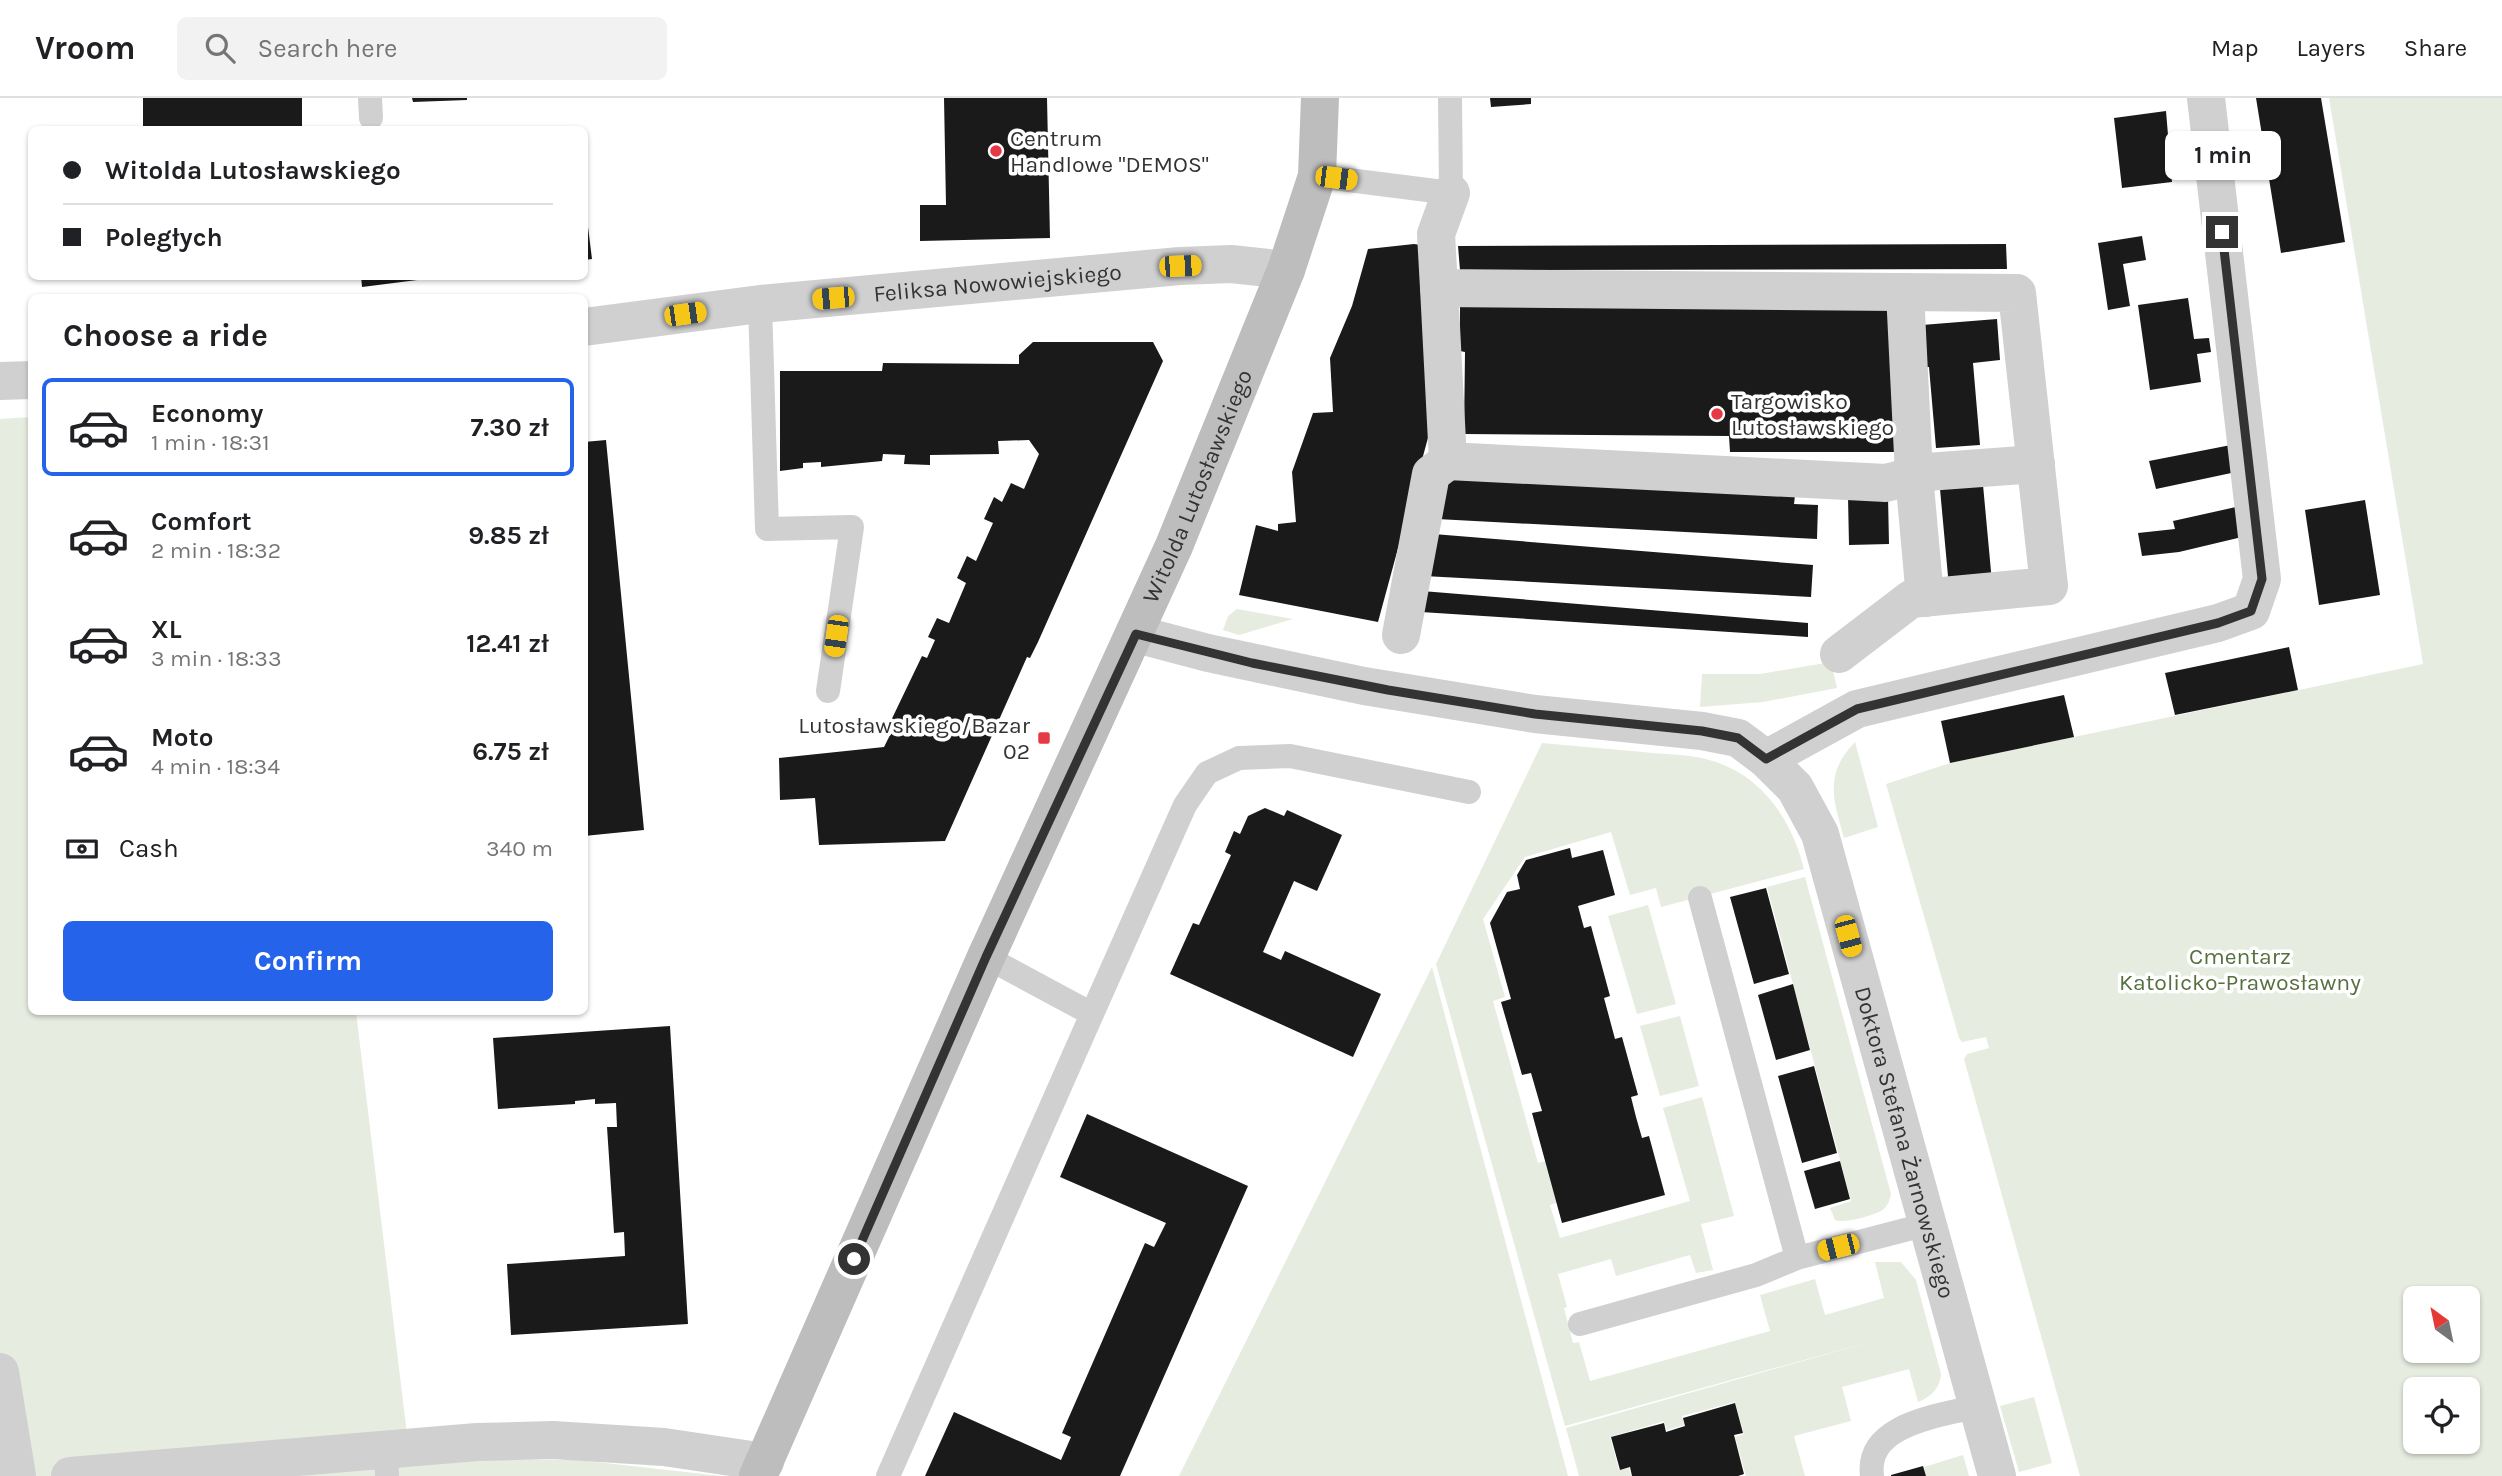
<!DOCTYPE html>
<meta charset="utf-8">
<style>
body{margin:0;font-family:Karla,sans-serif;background:#f2f2f2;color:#202124;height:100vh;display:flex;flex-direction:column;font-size:26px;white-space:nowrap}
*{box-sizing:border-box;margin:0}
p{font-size:23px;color:#757577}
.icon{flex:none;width:38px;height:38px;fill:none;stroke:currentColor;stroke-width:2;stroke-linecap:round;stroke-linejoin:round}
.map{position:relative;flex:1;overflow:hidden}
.panel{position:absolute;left:28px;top:196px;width:560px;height:721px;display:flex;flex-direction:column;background:#fff;border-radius:10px;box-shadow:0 2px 5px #0004}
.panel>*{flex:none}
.top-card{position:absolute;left:28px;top:28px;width:560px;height:154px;border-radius:10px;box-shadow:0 2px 5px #0004;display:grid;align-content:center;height:154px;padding:0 35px;background:#fff}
.needle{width:46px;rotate:327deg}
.tools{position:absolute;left:2403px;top:1188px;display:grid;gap:14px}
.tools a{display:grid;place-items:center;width:77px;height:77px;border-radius:10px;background:#fff;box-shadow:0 2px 5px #0004;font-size:35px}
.end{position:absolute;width:32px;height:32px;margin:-16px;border:9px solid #333;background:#fff;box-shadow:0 0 0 4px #fff}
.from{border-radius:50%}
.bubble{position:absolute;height:49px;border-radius:10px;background:#fff;box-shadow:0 2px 5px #0004;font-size:23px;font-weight:700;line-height:49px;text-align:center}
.car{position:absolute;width:21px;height:42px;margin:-21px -10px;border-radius:9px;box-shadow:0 0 5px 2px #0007;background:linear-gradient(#f5c518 24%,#345 0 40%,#f5c518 0 76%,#345 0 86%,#f5c518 0)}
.top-card b{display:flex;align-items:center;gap:24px;height:66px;font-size:26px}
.top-card b+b{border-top:2px solid #e0e0e0}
.top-card i{width:18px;height:18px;background:#202124}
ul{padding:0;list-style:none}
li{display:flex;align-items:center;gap:21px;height:98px;margin:0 14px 10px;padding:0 21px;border:4px solid transparent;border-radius:10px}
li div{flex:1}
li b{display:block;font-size:26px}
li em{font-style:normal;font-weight:700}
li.current{border-color:#2563eb}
li>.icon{width:63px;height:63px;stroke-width:1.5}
h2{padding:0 35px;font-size:32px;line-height:84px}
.pay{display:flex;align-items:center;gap:18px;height:77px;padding:0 35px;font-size:26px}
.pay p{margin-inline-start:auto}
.action{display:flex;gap:14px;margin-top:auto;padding:14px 35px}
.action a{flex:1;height:80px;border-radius:10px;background:#2563eb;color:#fff;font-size:28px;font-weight:700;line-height:80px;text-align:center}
header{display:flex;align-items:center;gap:42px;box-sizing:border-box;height:98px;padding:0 35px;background:#fff;border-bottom:2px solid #e0e0e0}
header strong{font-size:33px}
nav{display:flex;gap:38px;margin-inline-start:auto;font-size:24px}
.search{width:490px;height:63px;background:#f2f2f2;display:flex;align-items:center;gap:18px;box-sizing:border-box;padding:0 24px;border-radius:10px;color:#757577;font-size:26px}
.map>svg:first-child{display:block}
.green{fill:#e6ecdf;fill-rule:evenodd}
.building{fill:#1a1a1a}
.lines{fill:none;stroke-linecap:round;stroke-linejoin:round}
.lane{stroke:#d0d0d0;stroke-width:24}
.street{stroke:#d0d0d0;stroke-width:38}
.secondary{stroke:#bdbdbd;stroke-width:38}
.route{stroke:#333;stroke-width:9}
.poi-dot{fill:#e63946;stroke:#fff;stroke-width:2.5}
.labels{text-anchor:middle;stroke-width:7;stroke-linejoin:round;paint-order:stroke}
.poi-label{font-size:23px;fill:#333;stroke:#fff;text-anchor:start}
.street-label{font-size:23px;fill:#333;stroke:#fff}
.park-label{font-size:23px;fill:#56703f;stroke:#fff}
</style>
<header>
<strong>Vroom</strong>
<div class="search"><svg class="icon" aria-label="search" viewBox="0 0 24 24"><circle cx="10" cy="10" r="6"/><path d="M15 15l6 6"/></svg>Search here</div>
<nav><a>Map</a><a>Layers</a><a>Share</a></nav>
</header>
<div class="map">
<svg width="2502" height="1378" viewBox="0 0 2502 1378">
<rect width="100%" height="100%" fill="#fff"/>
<path class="green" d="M2329 0H2502V1378H2080L1964 961 1967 956 1989 950 1986 939 1962 944 1959 940 1886 686 1950 665 2423 566ZM2415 1200H2468V1253H2415ZM2415 1292H2468V1344H2415Z
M31 319 32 914H356L410 1361 578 1362 721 1378H0V321Z
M1237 511 1293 521 1239 537 1223 532 1228 518Z
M1831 564 1837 590 1763 604 1700 609 1702 576H1760Z
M1855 644 1878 729 1844 740C1833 701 1824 676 1855 644Z
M1542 645C1575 648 1609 651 1643 654 1660 656 1679 656 1696 659 1756 669 1790 716 1804 771L1661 809 1656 790 1630 797 1611 734 1525 759 1483 821 1505 899 1493 903 1538 1065 1554 1061 1565 1102 1550 1107 1560 1140 1690 1103 1663 1010 1702 999 1734 1118 1701 1126 1713 1172 1696 1175 1690 1157 1616 1178 1611 1161 1558 1176 1567 1209 1564 1210 1573 1245 1579 1244 1590 1283 1770 1233 1760 1197 1815 1181 1825 1217 1884 1200 1875 1164H1901L1916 1182 1941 1276C1940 1290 1931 1299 1918 1304L1909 1271 1842 1289 1851 1323 1794 1338 1805 1378H1746L1735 1339 1744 1336 1735 1304 1682 1318 1684 1327 1667 1332 1664 1323 1610 1339 1619 1372 1629 1370 1631 1378H1579L1566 1330 1880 1241 1565 1328 1436 866Z
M1805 779 1891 1096C1890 1101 1888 1107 1884 1111 1876 1117 1844 1126 1835 1122L1830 1110 1851 1103 1767 789Z
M1648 807 1676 906 1637 916 1608 818Z
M1432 869 1568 1378H1179Z
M1680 918 1699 988 1660 998 1640 928Z
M2034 1299 2052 1365 2019 1374 2000 1308Z
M1963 1357 1969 1378H1926L1924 1369Z"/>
<path class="building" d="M143 0H302V32H143Z
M412 0H467V2L413 4Z
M944 0H1047L1050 140 920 143V107H946Z
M1490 0H1531V6L1491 9Z
M2256 0H2321L2345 144 2281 155Z
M2166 13 2169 49 2176 48 2177 61H2170L2172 84 2122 90 2114 20Z
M587 121 592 161 584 162V122Z
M2142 138 2146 162 2123 166 2130 208 2108 212 2098 145Z
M1414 146 1421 147 1432 325 1378 524 1239 497 1256 427 1278 433V426L1296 424 1292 374 1313 315 1333 314 1330 260 1352 208 1368 151Z
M2006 146 2007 171 1460 172 1458 148Z
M361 178H433V180L362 189Z
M2188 200 2194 241 2209 240 2211 254 2197 256 2201 284 2150 292 2138 207Z
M1892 202 1896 354H1730L1729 338 1464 336 1465 254 1460 253V204Z
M1997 221 2000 262 1973 265 1980 347 1936 350 1929 269 1920 270 1922 227Z
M1033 244H1153L1163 263 1038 544 1030 560 1027 559 945 743 819 747 815 700 780 702 779 660 884 649 891 635 886 633 922 558 927 560 935 542 928 539 937 520 949 525 966 485 957 480 967 458 976 463 993 425 984 421 994 399 1002 404 1011 385 1024 391 1039 356 1029 342 998 343 999 356 930 357V367L904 366 905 357 883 356 882 363 821 369V364L803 365V370L780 373V273H882L883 265 1019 266V257Z
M606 342 644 732 584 738V344Z
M2231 347 2236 374 2156 391 2149 363Z
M1982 376 1992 484 1949 489 1939 380Z
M1439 378 1796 389 1794 406 1818 407 1817 441 1437 421Z
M1888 398 1889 446 1849 447 1848 399Z
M2365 402 2380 497 2319 507 2305 412Z
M2236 409 2242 439 2179 454 2142 458 2138 435 2175 431 2173 423Z
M1421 435 1813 467 1811 499 1424 478Z
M1422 493 1808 525V539L1421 514Z
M2289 549 2298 592 2175 617 2165 575Z
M2064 597 2074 639 1950 665 1941 623Z
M1265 710 1284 718 1287 712 1342 737 1317 793 1294 783 1263 854 1281 862 1285 853 1381 896 1353 959 1170 876 1193 825 1199 827 1231 757 1225 754 1234 733 1240 736 1248 718Z
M1570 750 1572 760 1603 752 1615 797 1578 808 1584 830 1591 828 1610 898 1604 900 1615 941 1622 939 1638 997 1631 999 1636 1019 1642 1040 1649 1038 1665 1097 1562 1125 1532 1015 1542 1013 1531 975 1522 977 1501 904 1511 901 1490 825 1507 794 1520 791 1517 777 1526 762Z
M1766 790 1789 876 1754 886 1730 799Z
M1793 886 1810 952 1776 962 1758 897Z
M670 928 688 1226 511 1237 507 1166 625 1158 624 1134 614 1135 607 1029H617L616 1005 595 1006V1001L575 1003V1006L498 1011 493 940Z
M1814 968 1837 1055 1802 1065 1778 978Z
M1087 1016 1248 1088 1143 1326 1120 1378H925L954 1314 1061 1362 1071 1339 1062 1335 1145 1145 1154 1149 1166 1125 1060 1079Z
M1840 1063 1850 1101 1815 1111 1804 1073Z
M1735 1305 1743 1335 1734 1337 1744 1376 1738 1378H1632L1630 1369 1620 1372 1611 1339 1664 1325 1666 1334 1685 1328 1683 1320Z
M1923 1368 1926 1378H1891V1377Z"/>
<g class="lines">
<path class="lane" d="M370 0 371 20
M1317 78 1451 95 1450 0
M760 206 767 431 852 429 828 593
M1700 800 1797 1160 1928 1126
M986 859 1092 916 1185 707 1207 675 1239 660 1290 658 1469 694
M1580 1226 1756 1177 1797 1160
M386 1351 387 1378
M888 1378 1092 916
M1872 1378C1865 1325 1941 1318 1978 1308"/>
<g class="street">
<path d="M1451 95 1436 136 1439 190 2017 195 2049 488 1911 501 1839 556"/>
<path d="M1439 190 1448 363 1886 385 1927 374 2036 366"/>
<path d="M1905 194 1914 377 1925 500"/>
<path id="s1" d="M584 229 760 206 1180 168 1231 166 1286 172"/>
<path d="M0 283 32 282"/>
<path id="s2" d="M1136 536 1208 555 1364 588 1535 616 1702 633 1738 640 1766 661 1795 690 1820 736 1997 1378"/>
<path d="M1401 537 1431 376 1448 363"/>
<path d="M1766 661 1857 611 2218 525 2251 513 2262 481 2206 0"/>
<path d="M0 1274 17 1378"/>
<path d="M70 1378 477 1344 553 1342 664 1349 765 1364"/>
</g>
<path class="secondary" id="s3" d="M758 1378 986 859 1174 448 1286 172 1317 78 1320 0"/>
</g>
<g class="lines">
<path class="route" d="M854 1161 986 859 1136 536 1252 565 1388 592 1535 616 1702 633 1738 640 1766 661 1857 611 2218 525 2251 513 2262 481 2222 134"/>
</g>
<g class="poi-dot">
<circle cx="996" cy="53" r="7"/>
<circle cx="1717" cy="316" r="7"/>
<rect x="1037" y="633" width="14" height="14" rx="3.5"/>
</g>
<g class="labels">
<g class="poi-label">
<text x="1010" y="48">Centrum<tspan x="1010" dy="26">Handlowe "DEMOS"</tspan></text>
<text x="1731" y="311">Targowisko<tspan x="1731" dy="26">Lutosławskiego</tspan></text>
<text x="1030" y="635" text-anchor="end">Lutosławskiego/Bazar<tspan x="1030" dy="26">02</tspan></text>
</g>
<g class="street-label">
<text dy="8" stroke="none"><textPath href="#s1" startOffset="416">Feliksa Nowowiejskiego</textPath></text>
<text dy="8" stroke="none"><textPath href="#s3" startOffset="1083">Witolda Lutosławskiego</textPath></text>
<text dy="8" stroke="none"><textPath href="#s2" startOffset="1060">Doktora Stefana Żarnowskiego</textPath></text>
</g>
<g class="park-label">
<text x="2240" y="866">Cmentarz<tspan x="2240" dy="26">Katolicko-Prawosławny</tspan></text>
</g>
</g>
</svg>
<div class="tools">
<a><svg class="needle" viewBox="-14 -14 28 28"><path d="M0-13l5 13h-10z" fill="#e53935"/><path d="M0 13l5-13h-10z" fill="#757577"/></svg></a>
<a><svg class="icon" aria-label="locate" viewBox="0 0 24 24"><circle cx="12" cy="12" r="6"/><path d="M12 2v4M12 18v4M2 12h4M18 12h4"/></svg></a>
</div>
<i class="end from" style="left:854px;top:1161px"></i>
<i class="end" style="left:2222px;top:134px"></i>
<div class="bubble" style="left:2165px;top:33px;width:116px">1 min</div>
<i class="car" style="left:1336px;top:80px;rotate:97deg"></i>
<i class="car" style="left:1180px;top:168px;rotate:88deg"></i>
<i class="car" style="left:833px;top:200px;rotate:265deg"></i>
<i class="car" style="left:685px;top:216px;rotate:82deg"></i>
<i class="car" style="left:836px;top:538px;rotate:188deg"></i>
<i class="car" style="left:1848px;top:838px;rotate:165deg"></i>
<i class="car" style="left:1838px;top:1149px;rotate:256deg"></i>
<div class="top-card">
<b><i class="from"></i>Witolda Lutosławskiego</b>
<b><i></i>Poległych</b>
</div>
<section class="panel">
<h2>Choose a ride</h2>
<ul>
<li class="current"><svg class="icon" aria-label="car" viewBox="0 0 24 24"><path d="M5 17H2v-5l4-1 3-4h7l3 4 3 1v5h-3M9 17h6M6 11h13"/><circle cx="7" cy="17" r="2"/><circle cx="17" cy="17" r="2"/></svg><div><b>Economy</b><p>1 min · 18:31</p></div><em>7.30 zł</em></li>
<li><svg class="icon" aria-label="car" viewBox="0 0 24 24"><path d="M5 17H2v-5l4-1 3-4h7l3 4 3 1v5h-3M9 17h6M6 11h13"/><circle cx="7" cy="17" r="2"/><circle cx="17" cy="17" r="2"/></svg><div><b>Comfort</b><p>2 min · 18:32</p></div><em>9.85 zł</em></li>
<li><svg class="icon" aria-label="car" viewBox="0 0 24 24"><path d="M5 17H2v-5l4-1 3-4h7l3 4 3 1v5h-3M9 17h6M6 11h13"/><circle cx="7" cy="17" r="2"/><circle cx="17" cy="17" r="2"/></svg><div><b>XL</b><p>3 min · 18:33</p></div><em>12.41 zł</em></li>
<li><svg class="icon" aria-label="car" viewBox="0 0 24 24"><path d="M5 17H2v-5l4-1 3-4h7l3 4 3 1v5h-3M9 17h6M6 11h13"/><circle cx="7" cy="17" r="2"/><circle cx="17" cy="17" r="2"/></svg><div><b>Moto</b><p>4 min · 18:34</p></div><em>6.75 zł</em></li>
</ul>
<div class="pay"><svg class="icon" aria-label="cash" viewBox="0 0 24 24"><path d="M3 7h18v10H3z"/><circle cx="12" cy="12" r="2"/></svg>Cash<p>340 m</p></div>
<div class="action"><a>Confirm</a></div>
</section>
</div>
